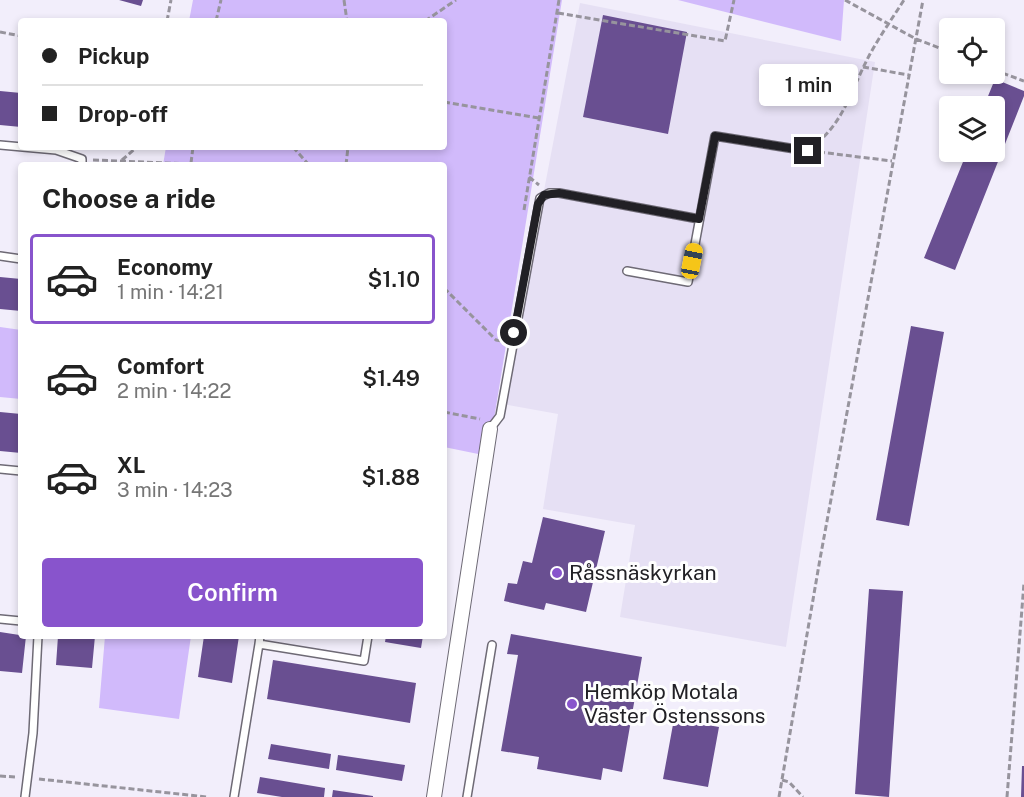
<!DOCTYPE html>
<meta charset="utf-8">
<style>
body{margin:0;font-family:"Public Sans",sans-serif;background:#f2f2f2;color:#222;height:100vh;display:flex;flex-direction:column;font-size:22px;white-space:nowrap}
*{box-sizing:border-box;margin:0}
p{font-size:20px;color:#767676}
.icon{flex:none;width:33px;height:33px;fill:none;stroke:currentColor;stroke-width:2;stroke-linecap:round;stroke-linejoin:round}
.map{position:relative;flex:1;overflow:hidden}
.panel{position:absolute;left:18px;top:162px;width:429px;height:477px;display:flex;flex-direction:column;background:#fff;border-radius:6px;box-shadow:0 3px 9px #0003}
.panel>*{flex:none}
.hud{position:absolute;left:18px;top:18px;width:429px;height:132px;border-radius:6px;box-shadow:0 3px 9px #0003;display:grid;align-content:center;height:132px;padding:0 24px;background:#fff}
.controls{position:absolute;left:939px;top:18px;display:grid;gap:12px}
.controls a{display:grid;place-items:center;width:66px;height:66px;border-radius:6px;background:#fff;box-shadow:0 3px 9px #0003;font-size:30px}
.end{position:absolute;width:27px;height:27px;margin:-14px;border:8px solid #212025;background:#fff;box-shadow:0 0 0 3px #fff}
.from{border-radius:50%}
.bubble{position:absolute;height:42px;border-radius:6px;background:#fff;box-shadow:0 3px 9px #0003;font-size:20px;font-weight:600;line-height:42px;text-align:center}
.car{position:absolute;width:18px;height:36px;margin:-18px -9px;border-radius:8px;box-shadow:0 0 4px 2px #0007;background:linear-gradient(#f5c518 24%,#345 0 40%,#f5c518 0 76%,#345 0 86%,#f5c518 0)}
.hud b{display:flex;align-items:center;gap:21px;height:57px;font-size:22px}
.hud b+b{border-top:2px solid #e0e0e0}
.hud i{width:15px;height:15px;background:#222}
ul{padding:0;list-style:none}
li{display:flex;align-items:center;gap:18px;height:90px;margin:0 12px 9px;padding:0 12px;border:3px solid transparent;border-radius:6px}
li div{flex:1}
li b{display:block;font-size:22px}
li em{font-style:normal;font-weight:600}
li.selected{border-color:#8854cc}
li>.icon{width:54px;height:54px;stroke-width:1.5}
h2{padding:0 24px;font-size:27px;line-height:72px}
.button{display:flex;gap:12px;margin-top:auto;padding:12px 24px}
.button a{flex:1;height:69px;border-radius:6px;background:#8854cc;color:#fff;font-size:24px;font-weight:600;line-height:69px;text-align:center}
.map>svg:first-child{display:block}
.built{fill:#e6e0f4}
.park{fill:#d1bafb}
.building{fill:#694f91}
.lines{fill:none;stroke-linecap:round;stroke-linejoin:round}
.service-casing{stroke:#6e6a75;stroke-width:10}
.minor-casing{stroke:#6e6a75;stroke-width:16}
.path{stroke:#97949d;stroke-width:3;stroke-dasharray:6 3;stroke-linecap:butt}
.service{stroke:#fff;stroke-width:7}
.minor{stroke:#fff;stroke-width:14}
.route{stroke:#212025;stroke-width:8}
.poi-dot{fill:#8854cc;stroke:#fefefe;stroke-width:2}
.labels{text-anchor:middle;stroke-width:6;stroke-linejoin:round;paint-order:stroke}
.poi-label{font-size:21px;fill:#212025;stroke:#fefefe;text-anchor:start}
</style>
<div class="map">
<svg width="1024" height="797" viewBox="0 0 1024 797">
<rect width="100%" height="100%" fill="#f2eefb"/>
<path class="built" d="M580 3 875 62 786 647 620 617 635 525 543 509 558 414 503 404Z"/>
<path class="park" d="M193 0H562L488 456 444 447V165H163L166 147H444V21H189Z
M678 0H844L841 41Z
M0 327 21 330V399L0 397Z
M105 636H191L179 719 99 708Z"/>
<path class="building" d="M119 0H143L141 6Z
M603 15 687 32 668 134 583 117Z
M995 79 1024 91V96L955 270 924 258 967 152H994V106H984Z
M0 91 21 93V127L0 125Z
M0 277 21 279V311L0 309Z
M911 326 944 332 909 526 876 520Z
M0 412 21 414V453L0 451Z
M543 517 605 531 586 612 546 603 544 610 504 601 508 583 517 584 523 561 532 563Z
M869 589 903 591 889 797 855 794Z
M0 632 26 636 22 673 0 671Z
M511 634 642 657 622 772 603 768 601 780 537 769 539 757 501 751 518 655 507 654Z
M58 636H95L92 668 56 665Z
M204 636H239L232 683 198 677Z
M386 636H423L421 648 385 642Z
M273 660 416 683 410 723 267 699Z
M674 719 719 727 708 787 663 779Z
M271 744 331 754 329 769 268 759Z
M338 755 405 765 402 781 336 770Z
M1022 766H1024V797H1021Z
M260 777 325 788 324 797H282L257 793Z
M333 790 373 796V797H332Z"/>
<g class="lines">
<g class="service-casing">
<path id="service" d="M0 145 56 150 82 159V165
M0 256 21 259
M627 271 688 282 715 136 808 151
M490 429 500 416 540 198 549 193H559L699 219
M0 469 21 471
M0 619 21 621
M260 636 259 644 364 661 368 636
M25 797 33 733 38 636
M234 797 259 644
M467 797 492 645"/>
</g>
<g class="minor-casing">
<path id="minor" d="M434 797 490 429"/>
</g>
<path class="path" d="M344 0 347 21
M845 0 916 39 950 52
M558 13 725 41 734 0
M167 21 171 0
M216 21 221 0
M425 21 456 0
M0 32 21 36
M863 67 909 75
M994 70 1024 81
M444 102 539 118
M817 143C842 122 849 97 863 68 874 44 890 22 904 0
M293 147 309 165
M819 152 892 161
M93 160 191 164
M122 160 137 147
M191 163 193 147
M346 165 348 147
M529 177 539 185
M524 210 559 0
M444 288 496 340 501 341
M444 412 480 419
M0 776 15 777
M39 779 207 797
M782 780 789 782 803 797
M779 797 820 559 923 0
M1007 797 1024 583"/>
<use href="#service" class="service"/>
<use href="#minor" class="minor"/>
</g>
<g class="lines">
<path class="route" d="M514 333 538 204 544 195 559 193 699 219 715 136 808 151"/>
</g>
<g class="poi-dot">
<circle cx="557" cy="573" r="6"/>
<circle cx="572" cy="704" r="6"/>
</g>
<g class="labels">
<g class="poi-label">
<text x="569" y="580">Råssnäskyrkan</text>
<text x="584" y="699">Hemköp Motala<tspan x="584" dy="24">Väster Östenssons</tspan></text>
</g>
</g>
</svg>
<div class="controls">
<a><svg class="icon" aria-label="locate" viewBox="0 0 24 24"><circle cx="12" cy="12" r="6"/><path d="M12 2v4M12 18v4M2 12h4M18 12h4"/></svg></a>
<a><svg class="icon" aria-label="layers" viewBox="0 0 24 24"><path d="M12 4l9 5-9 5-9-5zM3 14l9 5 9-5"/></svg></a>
</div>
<i class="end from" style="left:514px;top:333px"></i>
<i class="end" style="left:808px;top:151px"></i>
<div class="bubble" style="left:759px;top:64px;width:99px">1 min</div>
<i class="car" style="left:692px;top:261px;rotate:11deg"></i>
<div class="hud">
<b><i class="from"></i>Pickup</b>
<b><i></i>Drop-off</b>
</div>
<section class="panel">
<h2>Choose a ride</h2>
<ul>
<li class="selected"><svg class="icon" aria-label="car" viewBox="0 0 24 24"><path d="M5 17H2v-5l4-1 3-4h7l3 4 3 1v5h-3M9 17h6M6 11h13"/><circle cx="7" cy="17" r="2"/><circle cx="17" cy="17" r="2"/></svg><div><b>Economy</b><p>1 min · 14:21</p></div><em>$1.10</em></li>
<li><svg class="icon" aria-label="car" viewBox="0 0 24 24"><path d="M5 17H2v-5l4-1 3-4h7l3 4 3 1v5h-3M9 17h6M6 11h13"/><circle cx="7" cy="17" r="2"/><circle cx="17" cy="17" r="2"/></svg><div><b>Comfort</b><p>2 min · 14:22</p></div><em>$1.49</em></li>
<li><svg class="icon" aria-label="car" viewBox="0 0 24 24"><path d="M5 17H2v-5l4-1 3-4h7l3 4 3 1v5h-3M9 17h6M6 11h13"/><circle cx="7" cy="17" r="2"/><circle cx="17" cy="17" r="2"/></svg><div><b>XL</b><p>3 min · 14:23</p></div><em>$1.88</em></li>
</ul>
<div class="button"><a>Confirm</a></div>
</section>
</div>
